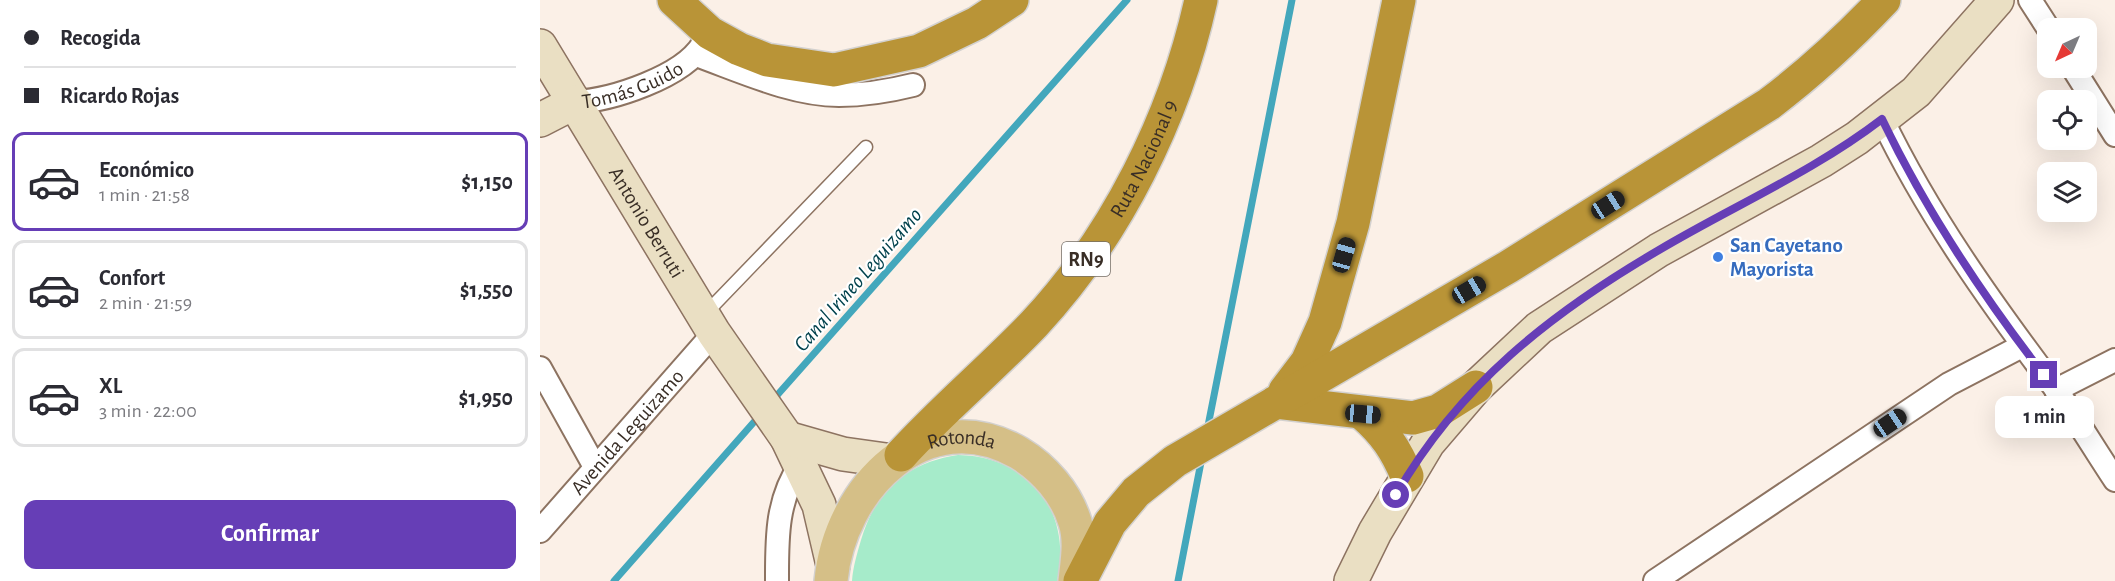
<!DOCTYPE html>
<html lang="es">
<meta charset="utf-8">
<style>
body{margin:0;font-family:"Alegreya Sans",sans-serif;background:#f7f7f7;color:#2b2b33;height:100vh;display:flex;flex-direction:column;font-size:22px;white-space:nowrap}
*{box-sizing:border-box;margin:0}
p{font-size:20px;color:#7c7c81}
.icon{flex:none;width:33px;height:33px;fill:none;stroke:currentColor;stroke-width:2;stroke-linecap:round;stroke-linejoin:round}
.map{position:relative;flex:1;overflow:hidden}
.panel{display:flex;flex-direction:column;background:#fff;width:540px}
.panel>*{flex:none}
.banner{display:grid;align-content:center;height:132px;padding:0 24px;background:#fff}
.needle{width:39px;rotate:224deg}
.buttons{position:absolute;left:1497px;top:18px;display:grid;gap:12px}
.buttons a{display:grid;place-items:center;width:60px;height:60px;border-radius:12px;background:#fff;box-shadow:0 6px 24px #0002;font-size:30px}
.end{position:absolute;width:27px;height:27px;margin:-14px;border:8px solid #663eb6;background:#fff;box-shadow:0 0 0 3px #fff}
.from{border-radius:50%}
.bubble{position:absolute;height:42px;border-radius:12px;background:#fff;box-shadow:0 6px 24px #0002;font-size:20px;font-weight:600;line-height:42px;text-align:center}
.car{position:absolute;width:18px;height:36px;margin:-18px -9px;border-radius:8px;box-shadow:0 0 4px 2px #0007;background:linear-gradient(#222 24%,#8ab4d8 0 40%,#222 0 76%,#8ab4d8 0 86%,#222 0)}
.banner b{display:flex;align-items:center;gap:21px;height:57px;font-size:22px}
.banner b+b{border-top:2px solid #e1e1e2}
.banner i{width:15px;height:15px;background:#2b2b33}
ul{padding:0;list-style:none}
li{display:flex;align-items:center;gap:18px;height:99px;margin:0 12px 9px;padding:0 12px;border:3px solid #e1e1e2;border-radius:12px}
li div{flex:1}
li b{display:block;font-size:22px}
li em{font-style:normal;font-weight:600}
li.active{border-color:#663eb6}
li>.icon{width:54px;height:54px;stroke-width:1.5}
.cta{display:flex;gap:12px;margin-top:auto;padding:12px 24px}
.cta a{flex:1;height:69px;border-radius:12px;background:#663eb6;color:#fff;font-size:24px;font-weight:600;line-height:69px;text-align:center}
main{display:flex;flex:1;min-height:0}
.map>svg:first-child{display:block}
.green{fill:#a6ebca}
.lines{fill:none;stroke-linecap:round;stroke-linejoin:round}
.stream{stroke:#43a7bc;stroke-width:7}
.lane-casing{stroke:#8d7361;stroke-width:15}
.street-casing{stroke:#8d7361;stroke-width:26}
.secondary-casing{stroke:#8d7361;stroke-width:36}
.primary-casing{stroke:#d3d1cf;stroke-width:36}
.highway-casing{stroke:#d3d1cf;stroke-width:36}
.lane{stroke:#fff;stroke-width:12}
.street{stroke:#fff;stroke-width:22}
.secondary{stroke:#eadfc3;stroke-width:33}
.primary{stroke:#d5bf87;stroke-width:33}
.highway{stroke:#b99437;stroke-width:33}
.route{stroke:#663eb6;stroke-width:8}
.shop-dot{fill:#3f7fe0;stroke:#fff;stroke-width:2}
.labels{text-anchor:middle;stroke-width:4.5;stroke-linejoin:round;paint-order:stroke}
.shield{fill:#fff;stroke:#746d67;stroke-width:1.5}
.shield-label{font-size:20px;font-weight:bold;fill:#392e26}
.street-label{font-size:21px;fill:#392e26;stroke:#fff}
.shop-label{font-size:21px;font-weight:bold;fill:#366cbe;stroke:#fff;text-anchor:start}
.water-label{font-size:22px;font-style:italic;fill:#02424d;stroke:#fff}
</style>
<main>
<section class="panel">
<div class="banner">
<b><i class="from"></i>Recogida</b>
<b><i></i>Ricardo Rojas</b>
</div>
<ul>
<li class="active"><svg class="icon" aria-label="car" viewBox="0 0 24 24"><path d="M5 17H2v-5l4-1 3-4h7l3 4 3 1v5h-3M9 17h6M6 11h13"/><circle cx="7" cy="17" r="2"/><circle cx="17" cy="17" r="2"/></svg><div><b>Económico</b><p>1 min · 21:58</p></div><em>$1,150</em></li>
<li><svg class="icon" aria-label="car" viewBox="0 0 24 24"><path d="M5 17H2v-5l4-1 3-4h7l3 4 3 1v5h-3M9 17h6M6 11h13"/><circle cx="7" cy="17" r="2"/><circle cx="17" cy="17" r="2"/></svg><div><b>Confort</b><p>2 min · 21:59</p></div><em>$1,550</em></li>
<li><svg class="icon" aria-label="car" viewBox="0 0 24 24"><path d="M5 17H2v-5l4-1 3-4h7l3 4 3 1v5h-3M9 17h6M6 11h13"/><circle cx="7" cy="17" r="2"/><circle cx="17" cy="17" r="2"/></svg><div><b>XL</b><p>3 min · 22:00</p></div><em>$1,950</em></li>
</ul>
<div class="cta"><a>Confirmar</a></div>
</section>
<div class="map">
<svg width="1575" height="581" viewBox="0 0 1575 581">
<rect width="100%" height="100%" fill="#fbf0e7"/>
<path class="green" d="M418 455C489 456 533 512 517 581H312C313 567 317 554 321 540 336 490 366 463 418 455Z"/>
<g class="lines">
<path class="stream" d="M232 401 587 0
M667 431 752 0
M74 581 221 414
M638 581 662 457"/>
<g class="lane-casing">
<path id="lane" d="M165 314 326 147"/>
</g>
<g class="street-casing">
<g id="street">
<path d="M1490 0 1508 28"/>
<path d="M156 55C201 71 252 95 299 95 324 95 349 91 373 85"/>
<path d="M1533 68 1575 135"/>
<path id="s1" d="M35 102C72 100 143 77 163 44"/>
<path d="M1342 119C1388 215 1451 303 1515 388 1536 418 1555 450 1575 480"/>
<path d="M0 368 55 467"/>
<path d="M1516 390 1575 360"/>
<path id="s2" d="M0 531 174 333"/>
<path d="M237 581C237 539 236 500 261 464"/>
<path d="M1115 581 1409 384 1482 346"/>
</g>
</g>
<g class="secondary-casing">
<g id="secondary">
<path id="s3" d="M0 46 174 333 247 438 279 505 293 565"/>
<path d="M0 120 35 102"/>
<path d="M247 438 303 454 353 461"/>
<path d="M811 581 835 532 888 443 936 387 999 328 1119 250 1281 161 1317 138 1376 92 1457 0"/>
</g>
</g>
<g class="primary-casing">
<g id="primary">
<path id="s4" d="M291 581C299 489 385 399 479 453 504 468 526 493 535 522 541 541 537 562 535 581"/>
</g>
</g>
<g class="highway-casing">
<g id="highway">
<path d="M134 0 170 33 199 49 227 60 294 70 379 51 437 23 472 0"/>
<path d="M745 391 767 362 785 322 813 223 859 0"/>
<path d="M736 402 873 418 898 411 936 387"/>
<path d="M823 414C845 433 856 450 867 476"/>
<path id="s5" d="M361 455C403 409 451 369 494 324 576 236 635 118 661 0"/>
<path d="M540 581 570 523 596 492 635 461 968 267 1229 104C1270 73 1308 38 1344 0"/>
</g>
</g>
<use href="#lane" class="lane"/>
<use href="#street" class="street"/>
<use href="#secondary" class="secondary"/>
<use href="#primary" class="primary"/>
<use href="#highway" class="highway"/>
</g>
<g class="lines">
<path class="route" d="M856 495C919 385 1011 313 1119 250 1193 206 1273 172 1342 119 1385 209 1443 296 1504 375"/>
</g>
<circle class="shop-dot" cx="1178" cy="257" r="6"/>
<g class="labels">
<rect class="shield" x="522" y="242" width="48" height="34" rx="4.5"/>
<g class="shield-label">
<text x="546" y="266">RN9</text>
</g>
<g class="street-label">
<text dy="7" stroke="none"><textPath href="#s1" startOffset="60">Tomás Guido</textPath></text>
<text dy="7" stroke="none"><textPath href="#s5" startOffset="386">Ruta Nacional 9</textPath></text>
<text dy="7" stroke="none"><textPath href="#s3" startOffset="206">Antonio Berruti</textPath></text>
<text dy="7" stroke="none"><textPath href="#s2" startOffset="132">Avenida Leguizamo</textPath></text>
<text dy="7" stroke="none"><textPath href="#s4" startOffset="212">Rotonda</textPath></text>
</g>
<g class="shop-label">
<text x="1190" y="252">San Cayetano<tspan x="1190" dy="24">Mayorista</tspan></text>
</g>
<g class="water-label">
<text transform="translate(317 279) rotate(-49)" y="8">Canal Irineo Leguizamo</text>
</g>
</g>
</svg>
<div class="buttons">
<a><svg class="needle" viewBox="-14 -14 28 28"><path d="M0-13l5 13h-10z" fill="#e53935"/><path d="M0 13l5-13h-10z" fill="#7c7c81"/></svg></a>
<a><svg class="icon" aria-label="locate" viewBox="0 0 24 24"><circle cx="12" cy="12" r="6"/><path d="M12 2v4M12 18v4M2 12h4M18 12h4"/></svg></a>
<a><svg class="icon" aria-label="layers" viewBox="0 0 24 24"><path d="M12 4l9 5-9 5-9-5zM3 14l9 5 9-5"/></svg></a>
</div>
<i class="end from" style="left:856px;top:495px"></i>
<i class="end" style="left:1504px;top:375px"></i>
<div class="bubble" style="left:1455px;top:396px;width:99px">1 min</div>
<i class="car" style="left:1068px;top:205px;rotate:58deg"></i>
<i class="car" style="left:804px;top:255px;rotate:16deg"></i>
<i class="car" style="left:929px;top:290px;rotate:60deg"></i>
<i class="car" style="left:823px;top:414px;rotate:95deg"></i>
<i class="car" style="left:1350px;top:423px;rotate:56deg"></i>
</div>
</main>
